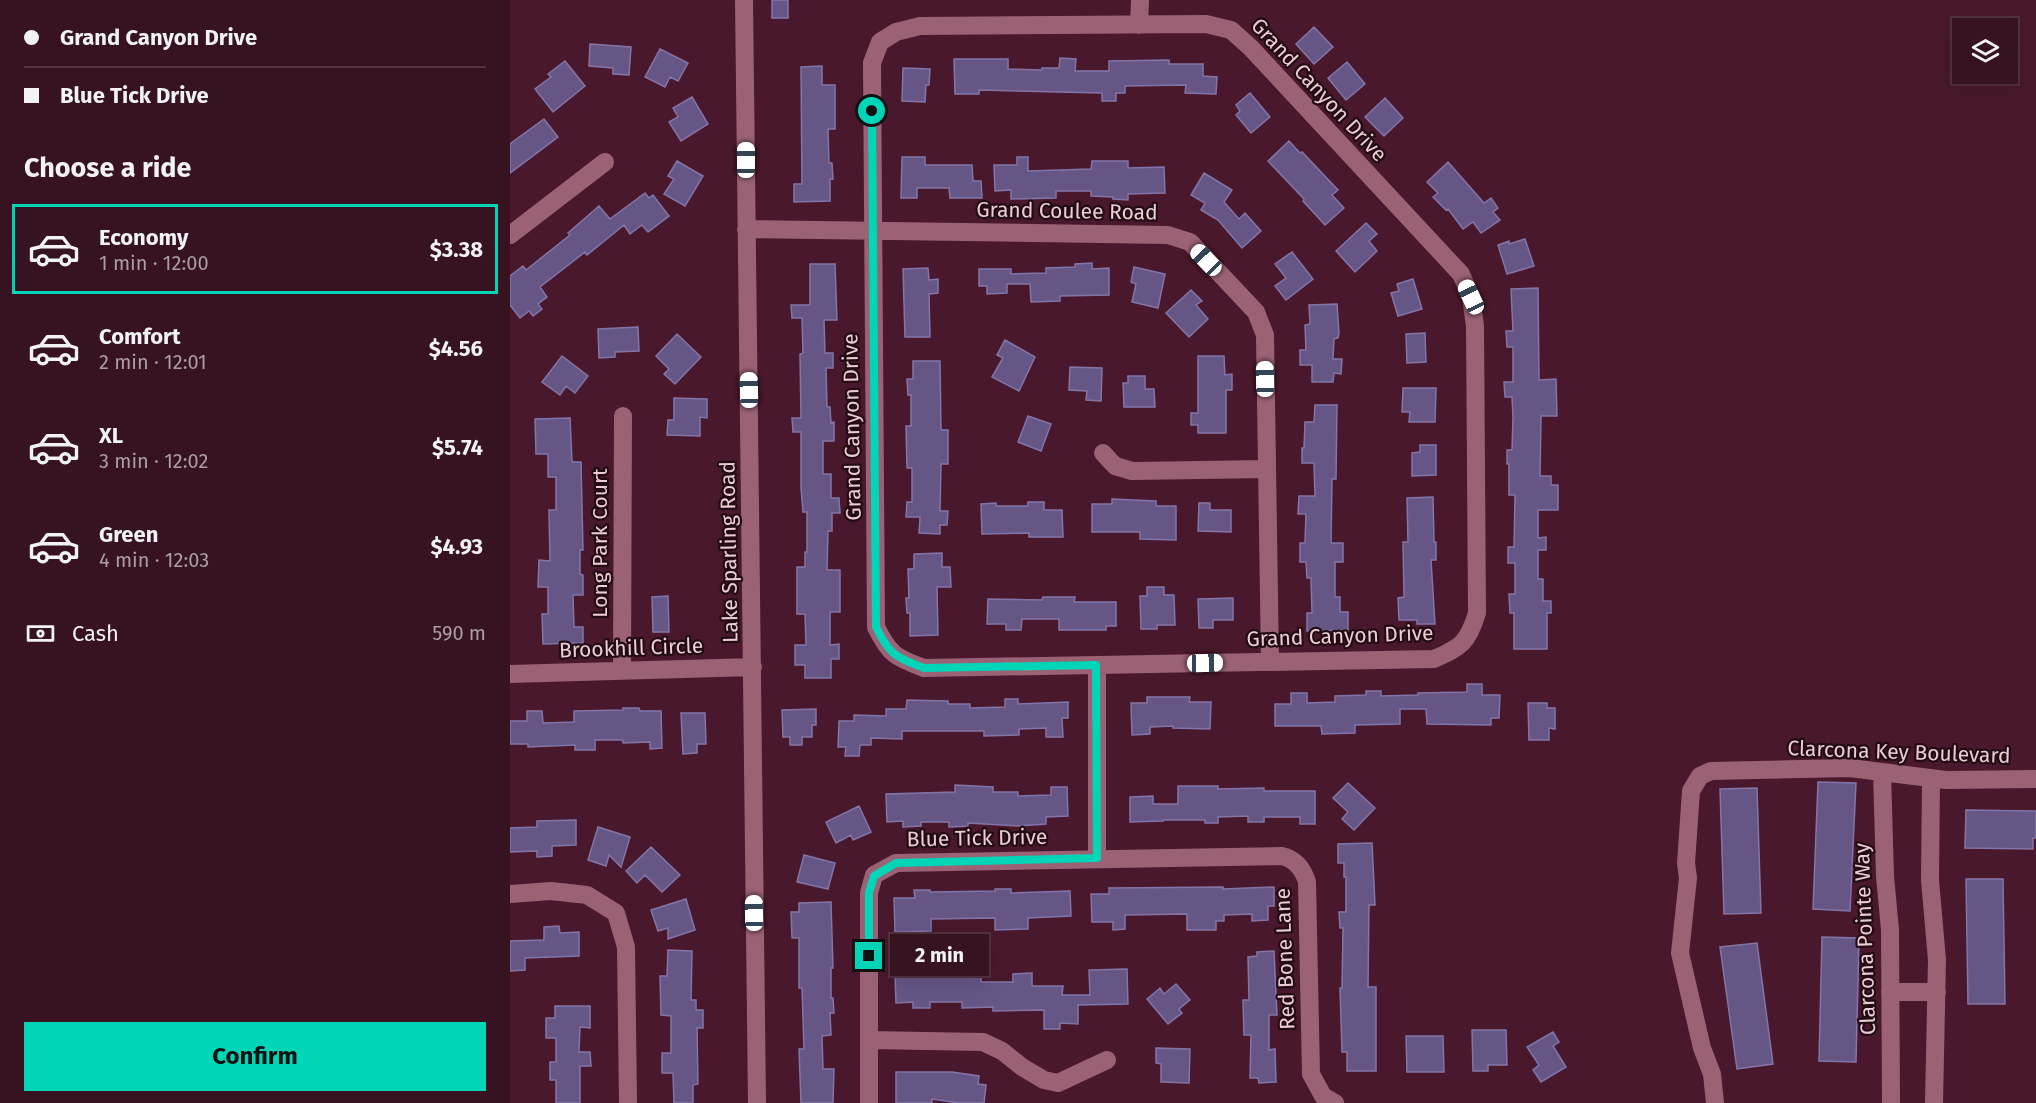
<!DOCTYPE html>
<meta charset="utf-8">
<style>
body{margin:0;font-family:"Fira Sans",sans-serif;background:#42202e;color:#f1f3f6;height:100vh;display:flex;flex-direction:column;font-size:22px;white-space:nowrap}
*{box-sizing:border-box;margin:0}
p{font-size:20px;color:#aa9ea5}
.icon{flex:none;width:33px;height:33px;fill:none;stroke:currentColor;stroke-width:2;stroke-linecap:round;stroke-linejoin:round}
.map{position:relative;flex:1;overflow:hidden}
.sheet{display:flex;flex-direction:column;background:#371221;width:510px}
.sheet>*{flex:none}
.guide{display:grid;align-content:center;height:132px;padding:0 24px;background:#371221}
.controls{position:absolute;left:1442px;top:18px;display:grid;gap:12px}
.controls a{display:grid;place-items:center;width:66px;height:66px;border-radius:0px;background:#371221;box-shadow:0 6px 24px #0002,0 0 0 2px #51323f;font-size:30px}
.end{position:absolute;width:27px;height:27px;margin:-14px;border:8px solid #00d5b7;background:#111;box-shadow:0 0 0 3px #111}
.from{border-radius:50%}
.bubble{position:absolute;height:42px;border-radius:0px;background:#371221;box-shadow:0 6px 24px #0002,0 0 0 2px #51323f;font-size:20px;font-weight:700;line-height:42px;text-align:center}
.car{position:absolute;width:18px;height:36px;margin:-18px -9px;border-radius:8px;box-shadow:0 0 4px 2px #0007;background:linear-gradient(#fff 24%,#345 0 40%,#fff 0 76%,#345 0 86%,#fff 0)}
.guide b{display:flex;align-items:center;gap:21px;height:57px;font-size:22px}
.guide b+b{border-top:2px solid #51323f}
.guide i{width:15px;height:15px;background:#f1f3f6}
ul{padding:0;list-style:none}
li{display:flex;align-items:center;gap:18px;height:90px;margin:0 12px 9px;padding:0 12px;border:3px solid transparent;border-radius:0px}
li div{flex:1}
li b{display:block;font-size:22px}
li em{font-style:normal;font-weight:700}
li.on{border-color:#00d5b7}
li>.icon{width:54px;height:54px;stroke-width:1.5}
h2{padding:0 24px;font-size:27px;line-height:72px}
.pay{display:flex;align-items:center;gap:15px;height:66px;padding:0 24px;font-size:22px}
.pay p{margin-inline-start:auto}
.button{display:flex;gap:12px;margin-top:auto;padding:12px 24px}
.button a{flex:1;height:69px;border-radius:0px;background:#00d5b7;color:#111;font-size:24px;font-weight:700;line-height:69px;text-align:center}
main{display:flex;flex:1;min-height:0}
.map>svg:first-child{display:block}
.building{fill:#655686;stroke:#8475a8;stroke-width:1.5}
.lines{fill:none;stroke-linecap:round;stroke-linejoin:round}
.minor{stroke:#9b6276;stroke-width:18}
.route{stroke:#00d5b7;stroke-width:8}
.labels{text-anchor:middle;stroke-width:4.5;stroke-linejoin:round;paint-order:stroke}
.street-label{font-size:21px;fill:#edccd6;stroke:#220c14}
</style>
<main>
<section class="sheet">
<div class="guide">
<b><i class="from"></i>Grand Canyon Drive</b>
<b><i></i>Blue Tick Drive</b>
</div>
<h2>Choose a ride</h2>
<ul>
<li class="on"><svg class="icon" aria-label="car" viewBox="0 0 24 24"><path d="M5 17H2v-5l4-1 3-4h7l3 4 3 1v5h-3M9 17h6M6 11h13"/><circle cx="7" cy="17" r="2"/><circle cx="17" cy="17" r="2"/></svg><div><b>Economy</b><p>1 min · 12:00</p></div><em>$3.38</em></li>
<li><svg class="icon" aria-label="car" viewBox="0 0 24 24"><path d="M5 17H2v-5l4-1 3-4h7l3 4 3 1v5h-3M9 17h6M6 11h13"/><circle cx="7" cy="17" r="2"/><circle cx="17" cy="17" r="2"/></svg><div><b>Comfort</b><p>2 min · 12:01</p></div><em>$4.56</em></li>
<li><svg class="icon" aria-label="car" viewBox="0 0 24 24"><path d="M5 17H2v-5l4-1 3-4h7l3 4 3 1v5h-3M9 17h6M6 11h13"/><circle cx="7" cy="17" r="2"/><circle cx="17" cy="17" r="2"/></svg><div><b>XL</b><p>3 min · 12:02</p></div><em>$5.74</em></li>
<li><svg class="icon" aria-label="car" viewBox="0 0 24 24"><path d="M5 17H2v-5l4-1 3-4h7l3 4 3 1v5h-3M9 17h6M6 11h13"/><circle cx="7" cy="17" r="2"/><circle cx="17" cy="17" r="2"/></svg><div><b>Green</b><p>4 min · 12:03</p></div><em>$4.93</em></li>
</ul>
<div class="pay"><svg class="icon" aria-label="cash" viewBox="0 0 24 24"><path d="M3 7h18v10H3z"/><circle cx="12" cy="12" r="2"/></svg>Cash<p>590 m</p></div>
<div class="button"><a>Confirm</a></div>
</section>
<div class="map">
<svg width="1526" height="1103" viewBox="0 0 1526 1103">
<rect width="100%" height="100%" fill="#49182c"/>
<path class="building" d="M262 0H278V18H262Z
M804 27 823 47 804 64 786 44Z
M80 44 121 47 119 75 103 74V68L79 66Z
M150 49 178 63 168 81 160 77 155 87 135 77Z
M550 58 566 59 565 71H599V61L659 60V64H693V76L707 77 706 94 675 93 676 85 615 86V93H606V101H592V93L469 90V94H445L444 59H498V69L532 70V68H549Z
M55 61 75 86 43 112 25 89 41 77 38 74Z
M837 62 855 84 836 100 818 78Z
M312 66V85H325V129H318L319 163H322L323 179H320V201L284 202V184H292L291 67Z
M393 68 420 69 419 85H416L415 102 392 101Z
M740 93 760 117 741 133 726 115 730 111 726 105Z
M182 97 198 124 171 141 159 122 168 117 163 108Z
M875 98 893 118 874 136 855 117Z
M34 119 48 137 0 173V144Z
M779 141 790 153 792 152 828 190 822 195 834 208 815 225 793 201 794 199 758 161Z
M392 157H415V165H462L463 181H471L472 198H440L439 188H407V198H391Z
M507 157H518V171L581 169 582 161H618V168L654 167 655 193 618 194V200L603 199V197L581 196V191H546V198L501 199V190L485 191 484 165H507Z
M167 161 193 176 175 206 154 194 164 179 158 176Z
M938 162 974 203 981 198 988 208 983 212 990 220 971 233 963 222 953 229 938 209 936 210 923 197 928 193 917 182Z
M694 173 722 190 714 202 729 219 735 213 751 231 732 248 708 220 691 210 695 203 681 195Z
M135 193 139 198 143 195 159 216 138 232 132 225 120 234 114 225 77 255 75 252 30 287 37 297 28 304 32 309 23 316 19 311 10 318 0 305V276L13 266 16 270 60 235 58 233 89 206 100 219Z
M856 223 867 234 859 241 867 251 845 272 826 251Z
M1015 239 1024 266 997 274 988 245 999 241V244Z
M782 252 803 279 776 300 765 286 776 278 765 264Z
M582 263V269L599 268V295L550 296V301L521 302 520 284H497V293L477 294V286H469V269H501V274L536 273V268L565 267V264Z
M300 264H325L327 320H314L315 353H323V368H316L317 407H320L321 423 324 422V441H313V474H321V498H329L330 513H322V531H318L317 570H330V612H320V645L329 644V659H321V678H295V665H285V645H296L295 614H287V567H295V552H297V512H293L291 488V432H283L282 418H291L290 354 293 353 292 318H282L281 305H300Z
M624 267 655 274 648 308 622 302 626 284 621 282Z
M418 268 419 280 428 279V293L419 294 420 337H395L393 269Z
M903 279 912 309 888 316 881 293 889 291 887 284Z
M1028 288 1029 380 1046 379 1047 416H1031L1030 476H1041V485H1048V510H1028V538L1036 537V550H1028V579H1033V601H1041V613H1037V649H1004V613H1000L999 594H1005V563H998V547H1004L1005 495H999V464H997V450H1002L1003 417 1002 397H995L994 382H1003V347H997L996 331H1003L1001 289Z
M681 290 692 301 686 305 698 319 679 337 656 313Z
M827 304 829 333 828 338 824 339 823 359H832L831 374 824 373 823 382H802V365H790V350H796L795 325 800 324 799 305Z
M128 327 129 351 105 352V357L89 358 88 329Z
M915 333 916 362 897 363 896 334Z
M167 334 191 357 165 384 154 374 159 369 146 356Z
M495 340 525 357 509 391 482 377 493 358 487 355Z
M52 356 78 376 65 393 56 386 50 395 32 382Z
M688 356H714L715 375 722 374V390H716V433H688V425H681V413H688Z
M403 361H430L431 430H438V464H431L430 511H438L437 525H430V534L409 533 410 517H396L397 502H402V468H397L396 426H401V395H398L397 379H403Z
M560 367 592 368 591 401 576 400 577 391 559 390Z
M618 376H635V389H644L645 407H614L613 383H618Z
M893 388H926L925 422H899L900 412H892Z
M164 398 197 399V418L190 417V436L157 435 158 420H164Z
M805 405H827L826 479H822L821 543H833V562H825V597H830V612H838V630L797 631V613H802L801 578H797L796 562H790V543H795L796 514H788L789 496H805L804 463H792V448H794L795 422H804Z
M518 416 541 424 531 451 508 442Z
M60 418 62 462H71L73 550H70V574L73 575V595H63L64 627H73V643L33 644 32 614H38V587H28L29 560 40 561 39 510H46V477H38V454H26L25 419Z
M910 445H926V475L902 476V453L910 452Z
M923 497 924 542H926V560H921L925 624H907V620H889L888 598 894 597 893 542H898L897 498Z
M602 499 646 501V506H666V540L630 539V532H582V504H602Z
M518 502H534V510H552L553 537H519V533L472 534 471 504 486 503V506H518Z
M689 503H700V510H721V532L688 531Z
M432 553V567H440L441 587H427L428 635 400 636V613H397L396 598H399L398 569H404V554Z
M637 587H654V595H664L665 625H647V629H631L630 596H637Z
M158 596 159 632H143L142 597Z
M533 597H565L564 602H606V626H596V630H549V619H512L511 630H496V624H477L478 599 532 600Z
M723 598V620H703V628H689L688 599Z
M957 684H972V695H990L989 718H981V725L917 724 916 709H890V724L845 725V733L812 734 811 726H765V704H781V693H797V703L825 702V696L856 695V691H871V696L908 695V693L957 692Z
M637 697H680L679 702H701L700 729 663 728V726L640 727V734L622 735 621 703H637Z
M495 699H508V704L558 702V718H552L553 737H536V728L509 729V735L474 736V731H392V739L361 738V745H350L349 756H335L336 747H328L329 721H344V715L376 716V709H396L397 700 438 701V704H460V708L495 707Z
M1018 703H1037V708H1045V729L1039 728V740H1019Z
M113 708H129L130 711H151L152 748 140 749V742L113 743V740H85V750H65V745L18 747V744H0V721H17V711H32L33 723 64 722V711L113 710Z
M306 709V725H302V737H292V745H280V737H273L272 710Z
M171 713H195L196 744H187V753L173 754Z
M1308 782 1346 783 1340 911 1303 909Z
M838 783 865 808 844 830 832 819 838 812 823 798Z
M445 785 483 787V792H508V796L541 795V787H557L558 816 536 817V824L508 826 458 823V826L439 827V822H411V826L393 827V821L377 822 376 794 445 792Z
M668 786H708V789L754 788V791H805V824H790V817H754V822H738V816L708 817V823H695V820H653V821L620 822V797L643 796V804H668Z
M1247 788 1251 913 1214 914 1210 789Z
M349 806 361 832 343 840 341 835 326 843 316 822Z
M1456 810 1526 811V838H1523V849L1455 848Z
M66 820V845L42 846V856L27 857V851L0 852V828L27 827V821Z
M88 827 120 837 111 867 99 855 96 866 78 860Z
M862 843 865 905H859L858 987H866V1071H837V1052H832L830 988H832L833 928H830L829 912H836V877H834V863H828V844Z
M141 847 170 875 152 892 135 875 127 883 116 871Z
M294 855 325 863 318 889 287 882Z
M1456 879H1493L1495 1004H1458Z
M713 887V889L764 887V906H758V920L742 921V914L714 915V921H706V930H677V914L615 915V929L603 930V922H582L581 894H599V888Z
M485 889H501V893L560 891 561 916 518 918V929L485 930V918L421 919V931L385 932 384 898H405L404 890H420V892L485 891Z
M176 899 185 930 158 939V928L148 931 141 910Z
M321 902 323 968H321V998H323L324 1013H320L321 1035 312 1036 313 1069H324L323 1103H291L289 1049H294L292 988H289V938H282L281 912H289V903Z
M49 926 50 933 69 932V956L15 958V970L0 971V941L34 940V927Z
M1312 937 1349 938 1346 1062 1309 1061Z
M1247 943 1263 1064 1227 1069 1210 947Z
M158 950 182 951 181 1000H186V1010H193V1028H187L188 1084 183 1085V1103H164L163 1073H152V1053H161V1016L151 1015 150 976H157Z
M764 951 767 1015H759V1050L765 1049 766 1082 749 1083 748 1078H740L741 1035H734L733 1000H739L738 957 747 956V952Z
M419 966V974L471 973V982H503V974L522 973V986H553L552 995H580L579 970 617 969 618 1004 568 1005V1024L550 1023V1029H534V1010L483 1011V1007L452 1008V1002H420V1008H403V1002L386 1003 385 974H402L401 967Z
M666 984 680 1000 669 1009 672 1013 658 1024 637 999 650 988 654 994Z
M45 1006H80V1028L70 1027 69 1052H80L81 1066H70V1103H46V1080H40V1062H46V1038H36V1018H45Z
M962 1030H996L997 1065H978V1071H963Z
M1043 1032 1049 1042 1043 1046 1056 1067 1031 1082 1023 1070 1029 1065 1017 1047Z
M896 1036H933L934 1072H897Z
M646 1048 680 1049 679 1083 651 1082V1064L646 1063Z
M386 1072H442L469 1076 468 1084 476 1085 474 1103H449L422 1099V1103H386Z"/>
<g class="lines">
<path class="minor" d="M234 0 247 1103
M696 24 721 30 741 48 951 274 961 297 965 326 967 613C958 643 951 647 924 659L414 668C386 658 379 654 366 627L362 63 370 42 386 32 410 26Z
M629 25 630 0
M236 229 658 235 680 242 746 312 755 335 760 662
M0 235 95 162
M593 453 605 466 622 471 757 469
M587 665V858
M112 670 113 416
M0 674 243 667
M1372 773 1375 876 1380 930 1381 1103
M1421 779 1420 880 1427 960 1424 1103
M0 894 41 891 77 895 106 913 116 947 118 1103
M1380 992H1427
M359 1040 473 1042 492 1051 512 1067 534 1080 548 1083 597 1060
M359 1103V893L364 875 386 863 772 856C785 859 793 869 797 882L801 1074 813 1096 825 1103
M1205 1103 1202 1074 1192 1048 1170 953 1178 878 1176 863 1181 791 1190 776 1201 771 1340 768 1436 780 1526 779"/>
</g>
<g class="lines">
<path class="route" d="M359 956V893L364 876 386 863 587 858 586 665 414 668C386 658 379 654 366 627L362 111"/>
</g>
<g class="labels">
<g class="street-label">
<text transform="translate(809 90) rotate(47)" y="7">Grand Canyon Drive</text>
<text transform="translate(557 211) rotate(1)" y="7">Grand Coulee Road</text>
<text transform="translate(342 427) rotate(-91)" y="7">Grand Canyon Drive</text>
<text transform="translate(90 543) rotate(-90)" y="7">Long Park Court</text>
<text transform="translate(219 552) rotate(-91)" y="7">Lake Sparling Road</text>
<text transform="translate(830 636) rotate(-2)" y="7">Grand Canyon Drive</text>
<text transform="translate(121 648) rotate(-2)" y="7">Brookhill Circle</text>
<text transform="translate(1389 752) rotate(2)" y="7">Clarcona Key Boulevard</text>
<text transform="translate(467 838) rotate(-1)" y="7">Blue Tick Drive</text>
<text transform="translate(1355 939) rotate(-92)" y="7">Clarcona Pointe Way</text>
<text transform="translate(775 959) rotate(-92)" y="7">Red Bone Lane</text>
</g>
</g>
</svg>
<div class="controls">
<a><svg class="icon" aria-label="layers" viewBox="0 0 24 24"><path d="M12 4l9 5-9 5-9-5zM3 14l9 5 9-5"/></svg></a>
</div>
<i class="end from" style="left:362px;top:111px"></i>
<i class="end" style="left:359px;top:956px"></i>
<div class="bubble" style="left:380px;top:934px;width:99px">2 min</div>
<i class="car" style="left:236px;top:160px;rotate:0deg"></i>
<i class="car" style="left:696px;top:260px;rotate:316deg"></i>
<i class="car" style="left:961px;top:297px;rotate:335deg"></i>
<i class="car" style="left:755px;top:379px;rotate:359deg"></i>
<i class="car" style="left:239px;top:390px;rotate:359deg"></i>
<i class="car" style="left:695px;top:663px;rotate:89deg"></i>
<i class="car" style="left:244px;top:913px;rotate:359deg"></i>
</div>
</main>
